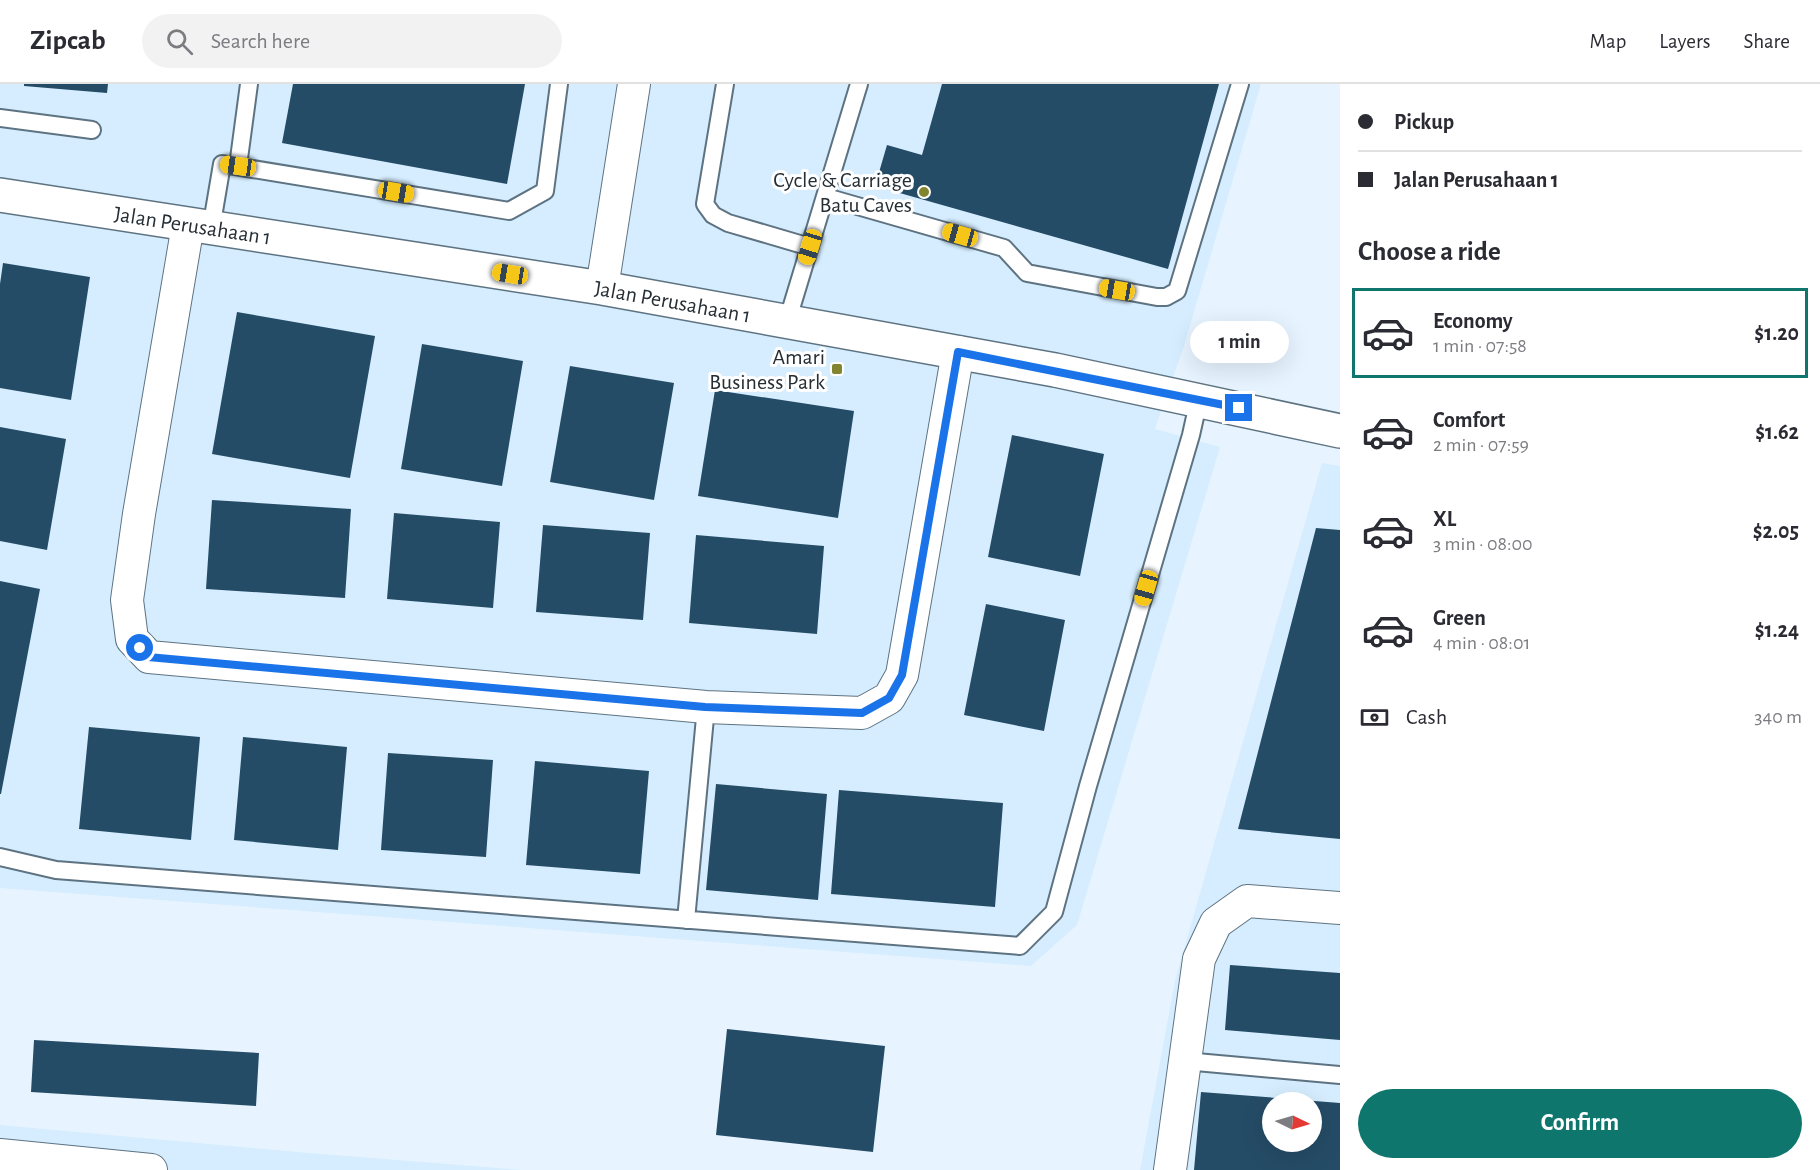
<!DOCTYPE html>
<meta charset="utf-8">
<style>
body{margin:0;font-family:"Alegreya Sans",sans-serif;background:#f2f2f3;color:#2b2b33;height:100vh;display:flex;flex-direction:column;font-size:22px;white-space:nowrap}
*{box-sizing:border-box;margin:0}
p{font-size:20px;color:#7c7c81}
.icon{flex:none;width:33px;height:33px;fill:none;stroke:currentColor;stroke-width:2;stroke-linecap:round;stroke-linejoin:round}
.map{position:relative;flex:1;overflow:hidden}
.panel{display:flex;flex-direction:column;background:#fff;width:480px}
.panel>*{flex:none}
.guide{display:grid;align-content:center;height:132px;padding:0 18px;background:#fff}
.needle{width:39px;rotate:95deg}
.tools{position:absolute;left:1262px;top:1008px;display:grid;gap:12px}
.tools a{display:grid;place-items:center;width:60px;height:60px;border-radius:50%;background:#fff;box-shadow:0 6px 24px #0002;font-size:30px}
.end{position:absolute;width:27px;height:27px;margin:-14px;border:8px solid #1a73e8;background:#fff;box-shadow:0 0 0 3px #fff}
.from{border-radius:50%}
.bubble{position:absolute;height:42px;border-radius:21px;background:#fff;box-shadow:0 6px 24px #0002;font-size:20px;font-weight:600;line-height:42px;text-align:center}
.car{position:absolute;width:18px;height:36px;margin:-18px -9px;border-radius:8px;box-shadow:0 0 4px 2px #0007;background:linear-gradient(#f5c518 24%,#345 0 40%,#f5c518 0 76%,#345 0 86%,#f5c518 0)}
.guide b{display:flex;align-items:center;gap:21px;height:57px;font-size:22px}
.guide b+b{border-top:2px solid #e1e1e2}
.guide i{width:15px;height:15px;background:#2b2b33}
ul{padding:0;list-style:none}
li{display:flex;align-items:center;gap:18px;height:90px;margin:0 12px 9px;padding:0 6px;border:3px solid transparent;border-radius:0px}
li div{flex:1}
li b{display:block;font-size:22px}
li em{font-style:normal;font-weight:600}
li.active{border-color:#0f766e}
li>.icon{width:54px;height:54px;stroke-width:1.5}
h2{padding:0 18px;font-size:27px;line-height:72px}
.pay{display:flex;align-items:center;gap:15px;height:66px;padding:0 18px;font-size:22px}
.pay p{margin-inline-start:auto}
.action{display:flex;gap:12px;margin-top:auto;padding:12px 18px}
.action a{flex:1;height:69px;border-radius:36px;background:#0f766e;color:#fff;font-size:24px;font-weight:600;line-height:69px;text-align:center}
header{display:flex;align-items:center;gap:36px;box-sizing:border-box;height:84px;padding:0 30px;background:#fff;border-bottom:2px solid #e1e1e2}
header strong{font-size:28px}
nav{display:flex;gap:33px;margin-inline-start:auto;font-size:21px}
.search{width:420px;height:54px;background:#f2f2f3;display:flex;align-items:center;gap:15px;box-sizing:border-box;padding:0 21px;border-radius:33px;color:#7c7c81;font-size:22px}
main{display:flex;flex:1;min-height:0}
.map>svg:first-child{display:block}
.built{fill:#d5edfe;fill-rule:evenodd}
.building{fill:#254c67;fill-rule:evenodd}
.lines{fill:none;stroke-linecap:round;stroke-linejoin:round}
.service-casing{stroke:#5e7382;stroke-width:20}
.minor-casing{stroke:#5e7382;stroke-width:34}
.tertiary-casing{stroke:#5e7382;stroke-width:36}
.service{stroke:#fff;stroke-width:16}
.minor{stroke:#fff;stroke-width:32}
.tertiary{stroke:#fff;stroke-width:33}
.route{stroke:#1a73e8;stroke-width:8}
.poi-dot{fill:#81852f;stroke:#fff;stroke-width:2}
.labels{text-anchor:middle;stroke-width:6;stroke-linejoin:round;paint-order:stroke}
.poi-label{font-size:22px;fill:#262e35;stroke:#fff;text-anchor:end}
.street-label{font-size:22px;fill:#262e35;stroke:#fff}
</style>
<header>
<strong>Zipcab</strong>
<div class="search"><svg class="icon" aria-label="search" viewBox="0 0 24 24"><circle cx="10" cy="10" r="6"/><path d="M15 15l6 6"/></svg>Search here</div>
<nav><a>Map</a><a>Layers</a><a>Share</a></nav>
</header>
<main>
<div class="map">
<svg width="1340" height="1086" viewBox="0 0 1340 1086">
<rect width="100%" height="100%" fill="#e7f4ff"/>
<path class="built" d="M0 0H1261L1184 262 1155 345 1220 363 1077 841 1031 882 0 804Z
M1322 379 1340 382V1086H1140L1175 897ZM1272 1018H1311V1058H1272Z
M0 1041 309 1069 521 1086H0Z"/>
<path class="building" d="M24 0H108L107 9 24 2Z
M293 0H525L507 100 282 59Z
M942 0H1219L1168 185 875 102 887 61 922 71Z
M3 179 90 193 71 316 0 304V200Z
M237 228 375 252 350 394 212 370Z
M422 260 523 277 502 402 401 385Z
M570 282 674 299 654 416 550 398Z
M715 306 854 327 838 434 698 412Z
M0 343 66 355 47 466 0 457Z
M1012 351 1104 370 1080 492 988 473Z
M212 416 351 425 345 514 206 505Z
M394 429 500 438 493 524 387 515Z
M543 441 650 449 643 536 536 528Z
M1316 444 1340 446V755L1238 745Z
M696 451 824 462 817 550 689 539Z
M0 497 40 505 1 710H0Z
M986 520 1065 536 1044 647 964 631Z
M89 643 200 653 191 756 79 745Z
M243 653 347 663 338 766 234 756Z
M388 669 493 676 486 773 381 766Z
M535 677 649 687 640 790 526 781Z
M716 700 827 710 818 816 706 806Z
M839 706 1003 719 995 823 831 810Z
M1230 881 1340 889V956L1225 946Z
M727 945 885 962 873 1068 716 1051Z
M34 956 259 969 256 1022 31 1008Z
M1201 1008 1340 1019V1086H1194ZM1272 1018H1311V1058H1272Z"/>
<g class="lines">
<g class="service-casing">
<path id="service" d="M725 0 705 120 713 131 728 139 810 163
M0 34 92 46
M238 82 249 0
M826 113 1004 164 1027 189 1157 213H1166L1177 207 1240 0
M211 145 222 80 509 127 545 107 559 0
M787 238 859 0
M0 773 56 786 1020 862 1054 828 1088 702 1191 351 1199 315
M686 836 706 623
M1185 977 1340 991"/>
</g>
<g class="minor-casing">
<path id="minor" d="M188 141 139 430 127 516 132 555 149 573 706 623 862 629 889 614 902 591 958 268
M602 204 634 0
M0 1071 151 1086
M1170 1086 1199 875 1216 839 1247 817 1340 824"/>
</g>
<g class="tertiary-casing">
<g id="tertiary">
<path id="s1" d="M0 111 602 204 1055 286 1340 347"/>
</g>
</g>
<use href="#service" class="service"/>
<use href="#minor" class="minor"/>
<use href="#tertiary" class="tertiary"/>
</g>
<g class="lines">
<path class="route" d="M140 564 148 573 705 623 862 629 889 614 902 591 958 268 1239 324"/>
</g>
<g class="poi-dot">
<circle cx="924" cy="108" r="6"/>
<rect x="831" y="279" width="12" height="12" rx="3"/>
</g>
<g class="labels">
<g class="poi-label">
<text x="912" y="103">Cycle &amp; Carriage<tspan x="912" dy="25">Batu Caves</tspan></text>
<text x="825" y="280">Amari<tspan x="825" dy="25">Business Park</tspan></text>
</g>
<g class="street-label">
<text dy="8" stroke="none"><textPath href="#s1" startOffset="195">Jalan Perusahaan 1</textPath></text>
<text dy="8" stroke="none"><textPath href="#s1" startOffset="681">Jalan Perusahaan 1</textPath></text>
</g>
</g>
</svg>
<div class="tools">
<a><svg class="needle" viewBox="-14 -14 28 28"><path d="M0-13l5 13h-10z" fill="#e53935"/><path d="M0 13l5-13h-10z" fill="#7c7c81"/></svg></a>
</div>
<i class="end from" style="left:140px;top:564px"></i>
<i class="end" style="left:1239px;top:324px"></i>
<div class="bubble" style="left:1190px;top:237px;width:99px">1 min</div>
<i class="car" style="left:238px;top:82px;rotate:278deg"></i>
<i class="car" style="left:396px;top:108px;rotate:99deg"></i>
<i class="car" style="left:960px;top:151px;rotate:286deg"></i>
<i class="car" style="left:810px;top:163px;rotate:197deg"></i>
<i class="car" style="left:510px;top:190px;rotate:279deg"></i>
<i class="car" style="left:1117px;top:206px;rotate:280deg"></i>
<i class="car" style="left:1146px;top:504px;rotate:196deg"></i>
</div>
<section class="panel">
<div class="guide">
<b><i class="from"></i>Pickup</b>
<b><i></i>Jalan Perusahaan 1</b>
</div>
<h2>Choose a ride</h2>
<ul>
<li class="active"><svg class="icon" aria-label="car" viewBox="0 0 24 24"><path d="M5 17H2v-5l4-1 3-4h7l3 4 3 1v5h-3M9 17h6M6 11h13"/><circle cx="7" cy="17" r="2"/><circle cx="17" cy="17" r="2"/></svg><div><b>Economy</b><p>1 min · 07:58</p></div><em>$1.20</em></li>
<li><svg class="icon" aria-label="car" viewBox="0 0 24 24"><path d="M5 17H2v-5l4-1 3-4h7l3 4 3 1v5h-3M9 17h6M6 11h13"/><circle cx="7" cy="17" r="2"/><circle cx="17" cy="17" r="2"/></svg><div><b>Comfort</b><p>2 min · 07:59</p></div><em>$1.62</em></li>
<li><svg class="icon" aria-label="car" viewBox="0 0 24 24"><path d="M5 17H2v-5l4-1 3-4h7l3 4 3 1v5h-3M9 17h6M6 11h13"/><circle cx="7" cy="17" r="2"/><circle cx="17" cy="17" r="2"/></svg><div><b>XL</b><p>3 min · 08:00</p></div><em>$2.05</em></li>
<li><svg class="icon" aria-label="car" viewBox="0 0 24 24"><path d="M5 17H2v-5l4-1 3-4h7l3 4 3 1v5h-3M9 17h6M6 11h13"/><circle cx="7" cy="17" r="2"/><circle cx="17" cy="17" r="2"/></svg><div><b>Green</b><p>4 min · 08:01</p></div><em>$1.24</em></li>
</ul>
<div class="pay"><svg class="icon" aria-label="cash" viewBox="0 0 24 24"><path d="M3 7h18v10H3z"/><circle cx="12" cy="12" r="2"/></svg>Cash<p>340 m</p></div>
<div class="action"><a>Confirm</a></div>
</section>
</main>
